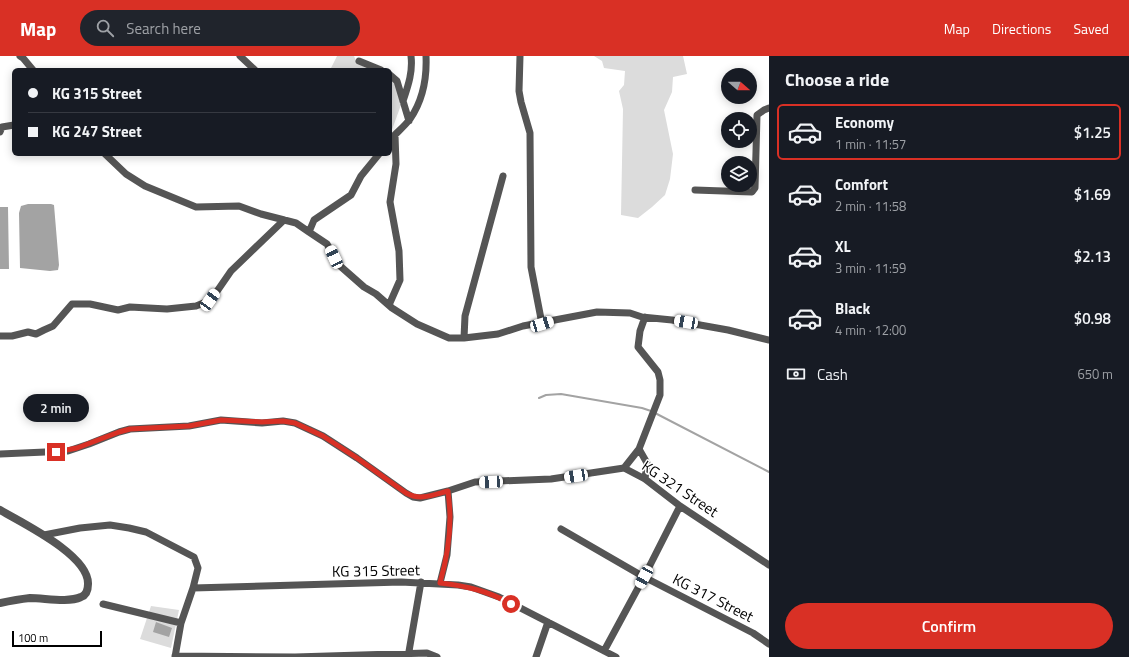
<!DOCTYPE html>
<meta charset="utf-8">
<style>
body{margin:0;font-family:"Titillium Web",sans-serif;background:#20242c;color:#f1f3f6;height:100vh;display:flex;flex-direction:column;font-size:15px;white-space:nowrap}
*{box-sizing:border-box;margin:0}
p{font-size:13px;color:#9ea1a6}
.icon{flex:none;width:22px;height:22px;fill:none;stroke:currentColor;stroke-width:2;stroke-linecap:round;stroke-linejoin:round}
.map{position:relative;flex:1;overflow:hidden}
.sheet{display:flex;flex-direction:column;background:#171b24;width:360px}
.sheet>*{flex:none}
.banner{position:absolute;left:12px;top:12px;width:380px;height:88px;border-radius:6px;box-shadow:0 2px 10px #0003;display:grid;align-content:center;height:88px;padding:0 16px;background:#171b24}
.needle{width:26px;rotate:110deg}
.controls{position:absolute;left:721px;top:12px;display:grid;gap:8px}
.controls a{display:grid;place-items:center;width:36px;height:36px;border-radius:50%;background:#171b24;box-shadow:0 2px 10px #0003;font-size:20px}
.scale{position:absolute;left:12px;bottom:10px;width:90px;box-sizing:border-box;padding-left:4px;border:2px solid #000;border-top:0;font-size:11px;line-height:14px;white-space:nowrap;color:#000;-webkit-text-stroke:3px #fff;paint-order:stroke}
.end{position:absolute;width:18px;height:18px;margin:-9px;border:5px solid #d93025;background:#fff;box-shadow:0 0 0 2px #fff}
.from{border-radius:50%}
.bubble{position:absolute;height:28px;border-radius:14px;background:#171b24;box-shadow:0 2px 10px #0003;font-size:13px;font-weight:600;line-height:28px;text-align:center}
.car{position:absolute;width:12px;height:24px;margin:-12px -6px;border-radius:5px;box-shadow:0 0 3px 1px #0007;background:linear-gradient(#fff 24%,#345 0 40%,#fff 0 76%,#345 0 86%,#fff 0)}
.banner b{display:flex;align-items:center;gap:14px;height:38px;font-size:15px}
.banner b+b{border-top:1px solid #363941}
.banner i{width:10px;height:10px;background:#f1f3f6}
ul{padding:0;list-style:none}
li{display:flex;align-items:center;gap:12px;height:56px;margin:0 8px 6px;padding:0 8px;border:2px solid transparent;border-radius:6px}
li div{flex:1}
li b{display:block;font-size:15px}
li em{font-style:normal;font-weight:600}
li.on{border-color:#d93025}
li>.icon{width:36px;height:36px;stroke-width:1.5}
h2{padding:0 16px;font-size:18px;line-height:48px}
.pay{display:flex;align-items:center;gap:10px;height:44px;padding:0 16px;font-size:15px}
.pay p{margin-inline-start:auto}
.action{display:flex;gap:8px;margin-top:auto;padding:8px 16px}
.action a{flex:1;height:46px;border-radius:24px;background:#d93025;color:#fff;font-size:16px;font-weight:600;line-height:46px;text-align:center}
header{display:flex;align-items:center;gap:24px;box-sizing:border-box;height:56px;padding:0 20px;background:#d93025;color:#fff}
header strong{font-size:19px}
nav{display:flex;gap:22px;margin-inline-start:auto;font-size:14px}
.search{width:280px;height:36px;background:#20242c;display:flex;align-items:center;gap:10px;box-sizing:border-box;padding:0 14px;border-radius:22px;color:#9ea1a6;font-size:15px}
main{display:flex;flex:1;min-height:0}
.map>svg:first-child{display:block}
.green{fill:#dcdcdc}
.water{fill:#a3a3a3}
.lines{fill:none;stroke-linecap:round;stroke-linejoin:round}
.stream{stroke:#a3a3a3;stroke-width:2}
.minor{stroke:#555;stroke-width:7}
.tertiary{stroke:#555;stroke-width:8}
.route{stroke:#d93025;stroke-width:5}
.labels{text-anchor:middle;stroke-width:3;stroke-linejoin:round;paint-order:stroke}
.street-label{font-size:15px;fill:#000;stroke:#fff}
</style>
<header>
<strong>Map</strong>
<div class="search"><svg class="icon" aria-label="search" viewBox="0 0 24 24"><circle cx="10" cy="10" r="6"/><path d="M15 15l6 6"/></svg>Search here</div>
<nav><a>Map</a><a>Directions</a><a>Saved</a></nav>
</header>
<main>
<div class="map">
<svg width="769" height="601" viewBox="0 0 769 601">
<rect width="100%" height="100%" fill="#fff"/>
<path class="green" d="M337 0H354L357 7 376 14H330Z
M594 0H683L687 18 673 21 672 36 664 54 673 98 670 123 665 139 652 151 638 162 621 159 623 53 619 35 624 29 625 15 604 12 602 5Z
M390 24 396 27 401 49 390 79Z
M151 550 179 554 171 592 140 583Z"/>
<path class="water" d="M28 148H51L54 149 59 209 58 214 50 215 20 212 19 157 21 150Z
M0 151H8L9 213H0Z
M156 566 172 572 169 581 153 576Z"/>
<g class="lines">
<path class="stream" d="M539 342 546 339 561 338 642 352 651 355
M655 357 769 416"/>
<path class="minor" d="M20 0 23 2 33 14
M240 0 255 14
M520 0 519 35 521 46 530 77 531 211 542 268
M359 5 381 14
M390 19 397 25 409 65
M403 45C408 30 413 16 411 0
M0 76 2 71 14 69
M390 84C396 77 404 71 410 63 423 44 427 23 426 0
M105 98 126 118 145 130 196 151 239 150 261 158 296 167 309 176
M379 98 361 120 351 139 314 164 309 176 327 188 339 209 364 231 376 238 392 252 417 268 449 282H464L498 278 523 270 597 256 630 257 642 261 672 264 728 274 769 284
M695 134 752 136 755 132 757 59 764 54 769 52
M389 249 400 224 399 195 390 146 396 108 395 79
M0 280H12L28 276 36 278 44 274 53 270 72 248H90L118 254 130 251 167 253 196 250 211 244 231 215 284 164
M464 282 465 260 503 120
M639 393 647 407 645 423
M0 398 68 395 89 388 119 376 130 373 189 370 221 364 262 367 283 365 295 367 323 380 357 402 406 437 413 441 420 442 448 435 475 426 551 423 624 412 645 423 680 450 769 509
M624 412 639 393 660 339V324L658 316 638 291 640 275 645 261
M561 473 644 521 753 577 769 588
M44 479 80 472 110 469 129 472 146 476 194 501 198 512 193 532 181 567 175 601
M440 527 447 499 450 461 448 435
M193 532 401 526 458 529 471 531 499 541 616 601
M103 548 181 567
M604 595 644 521 680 450
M175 600 295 601 427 597 437 601
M408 601 421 526
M536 601 548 566"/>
<path class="tertiary" d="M0 454C22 467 89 499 88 528 88 533 87 539 81 541 68 547 45 542 30 542 20 543 9 545 0 547"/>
</g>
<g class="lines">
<path class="route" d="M56 396 77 392 119 376 130 373 189 370 221 364 262 366 283 365 295 367 323 380 357 402 406 437C420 445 433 439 448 435 449 444 450 452 450 461 450 483 446 506 440 527 467 530 488 535 511 548"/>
</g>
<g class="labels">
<g class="street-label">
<text transform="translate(680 433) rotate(34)" y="5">KG 321 Street</text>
<text transform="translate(376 515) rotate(-1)" y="5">KG 315 Street</text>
<text transform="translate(713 542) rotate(27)" y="5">KG 317 Street</text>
</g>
</g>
</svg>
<div class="controls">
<a><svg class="needle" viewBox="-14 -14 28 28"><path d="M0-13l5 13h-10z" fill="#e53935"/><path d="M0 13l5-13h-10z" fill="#9ea1a6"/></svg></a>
<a><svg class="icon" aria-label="locate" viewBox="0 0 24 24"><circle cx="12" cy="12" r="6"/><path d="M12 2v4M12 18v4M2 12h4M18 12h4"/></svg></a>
<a><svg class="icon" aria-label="layers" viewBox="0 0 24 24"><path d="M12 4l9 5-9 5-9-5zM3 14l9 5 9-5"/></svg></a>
</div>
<div class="scale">100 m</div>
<i class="end from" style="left:511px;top:548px"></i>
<i class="end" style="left:56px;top:396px"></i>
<div class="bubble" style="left:23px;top:338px;width:66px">2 min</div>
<i class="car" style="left:334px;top:201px;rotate:335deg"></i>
<i class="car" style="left:210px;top:244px;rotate:36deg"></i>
<i class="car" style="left:686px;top:266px;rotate:280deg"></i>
<i class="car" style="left:542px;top:268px;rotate:73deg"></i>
<i class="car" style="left:576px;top:420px;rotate:261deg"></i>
<i class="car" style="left:491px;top:426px;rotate:267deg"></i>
<i class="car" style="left:644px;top:521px;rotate:208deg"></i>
<div class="banner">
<b><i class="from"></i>KG 315 Street</b>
<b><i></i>KG 247 Street</b>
</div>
</div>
<section class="sheet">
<h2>Choose a ride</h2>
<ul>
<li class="on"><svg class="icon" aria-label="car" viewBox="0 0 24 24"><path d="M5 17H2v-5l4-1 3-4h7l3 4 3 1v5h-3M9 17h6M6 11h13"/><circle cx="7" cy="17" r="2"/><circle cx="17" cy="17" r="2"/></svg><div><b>Economy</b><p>1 min · 11:57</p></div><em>$1.25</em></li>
<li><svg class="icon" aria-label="car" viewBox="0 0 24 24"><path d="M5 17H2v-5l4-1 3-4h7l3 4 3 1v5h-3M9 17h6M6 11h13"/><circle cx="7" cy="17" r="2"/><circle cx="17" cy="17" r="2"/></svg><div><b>Comfort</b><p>2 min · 11:58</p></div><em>$1.69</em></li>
<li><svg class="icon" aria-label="car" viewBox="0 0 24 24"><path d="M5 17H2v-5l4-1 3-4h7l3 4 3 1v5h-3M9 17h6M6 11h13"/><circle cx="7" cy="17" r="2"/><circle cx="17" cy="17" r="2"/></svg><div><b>XL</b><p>3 min · 11:59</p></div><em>$2.13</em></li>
<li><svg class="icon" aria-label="car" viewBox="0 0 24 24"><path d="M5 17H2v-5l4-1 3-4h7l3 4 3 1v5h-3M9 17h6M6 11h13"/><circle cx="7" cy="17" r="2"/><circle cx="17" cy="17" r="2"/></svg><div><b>Black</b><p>4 min · 12:00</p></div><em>$0.98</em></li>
</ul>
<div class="pay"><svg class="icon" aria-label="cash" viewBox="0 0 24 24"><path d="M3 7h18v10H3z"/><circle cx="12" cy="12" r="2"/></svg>Cash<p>650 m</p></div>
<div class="action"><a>Confirm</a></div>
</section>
</main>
